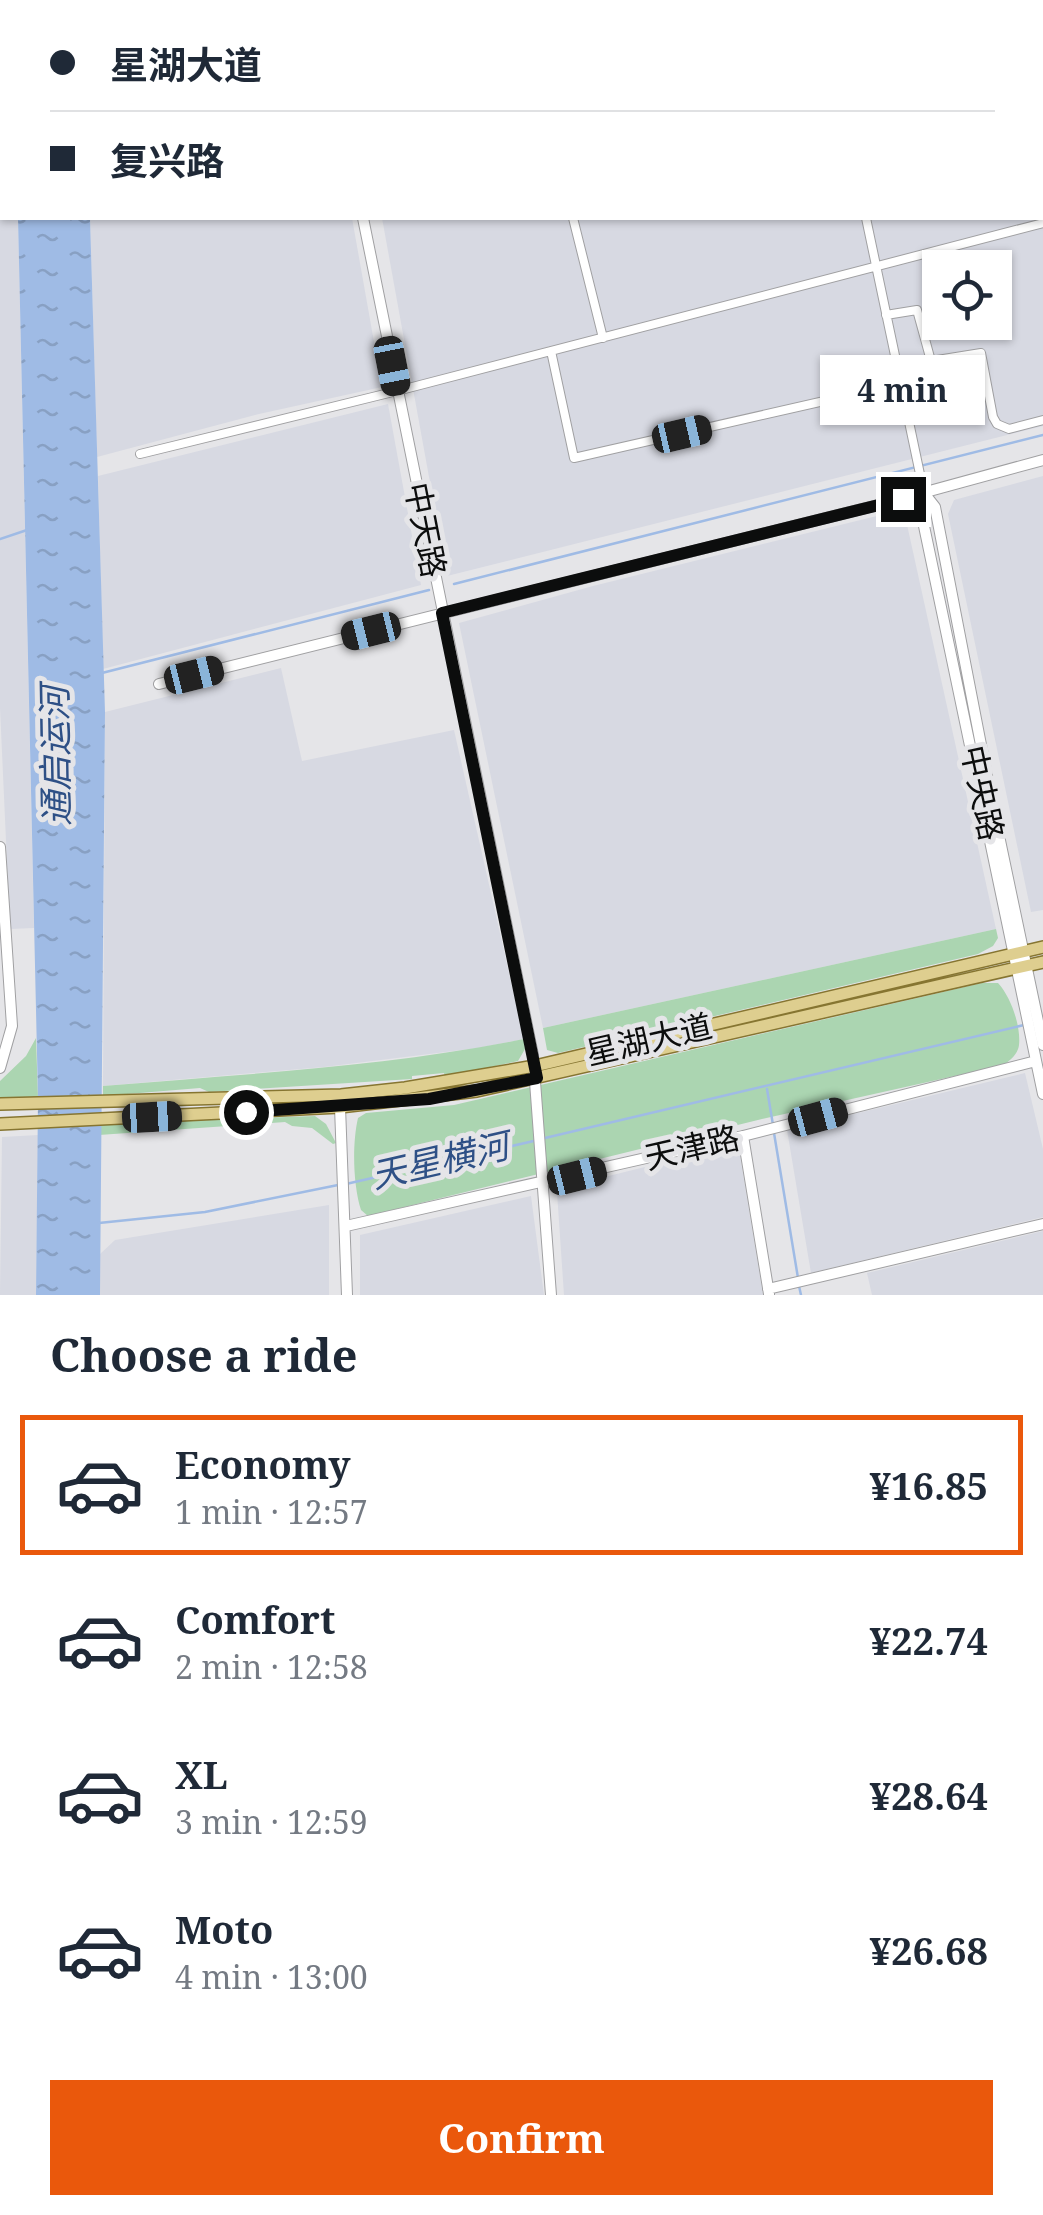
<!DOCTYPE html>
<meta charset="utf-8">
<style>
body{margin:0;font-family:"Noto Serif","Noto Sans SC",serif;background:#f2f2f3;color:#1f2937;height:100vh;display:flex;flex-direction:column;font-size:38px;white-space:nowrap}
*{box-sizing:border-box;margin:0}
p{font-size:32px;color:#747a83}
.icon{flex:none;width:55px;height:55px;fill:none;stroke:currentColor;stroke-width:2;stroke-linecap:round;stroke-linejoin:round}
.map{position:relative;height:1295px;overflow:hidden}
.sheet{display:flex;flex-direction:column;background:#fff;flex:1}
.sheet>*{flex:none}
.hud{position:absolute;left:0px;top:0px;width:1045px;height:220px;box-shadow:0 2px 8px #0004;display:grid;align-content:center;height:220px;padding:0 50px;background:#fff}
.fabs{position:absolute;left:922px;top:250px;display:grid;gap:20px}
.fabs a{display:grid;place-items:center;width:90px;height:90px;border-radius:0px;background:#fff;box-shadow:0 2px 8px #0004;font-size:50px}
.end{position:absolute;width:45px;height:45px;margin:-22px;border:12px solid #0c0d0d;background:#fff;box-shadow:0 0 0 5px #fff}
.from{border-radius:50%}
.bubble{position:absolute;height:70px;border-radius:0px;background:#fff;box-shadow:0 2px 8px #0004;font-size:32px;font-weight:700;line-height:70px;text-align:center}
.car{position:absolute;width:30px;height:60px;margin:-30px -15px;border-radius:12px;box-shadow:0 0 8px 2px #0007;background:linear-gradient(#222 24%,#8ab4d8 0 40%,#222 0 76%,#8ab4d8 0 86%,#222 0)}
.hud b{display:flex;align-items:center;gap:35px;height:95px;font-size:38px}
.hud b+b{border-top:2px solid #e0e1e3}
.hud i{width:25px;height:25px;background:#1f2937}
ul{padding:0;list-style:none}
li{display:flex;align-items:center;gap:30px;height:140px;margin:0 20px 15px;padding:0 30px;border:5px solid transparent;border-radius:0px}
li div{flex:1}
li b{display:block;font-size:38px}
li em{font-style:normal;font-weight:700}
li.active{border-color:#ea580c}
li>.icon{width:90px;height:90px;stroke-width:1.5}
h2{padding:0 50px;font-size:45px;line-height:120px}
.action{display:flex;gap:20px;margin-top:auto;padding:20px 50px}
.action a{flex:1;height:115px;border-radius:0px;background:#ea580c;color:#fff;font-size:40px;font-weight:700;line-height:115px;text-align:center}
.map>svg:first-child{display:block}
.built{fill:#d7d9e2;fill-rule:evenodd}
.green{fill:#abd5b1}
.water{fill:url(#water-ripples)}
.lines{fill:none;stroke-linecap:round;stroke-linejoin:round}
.stream{stroke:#9fbbe5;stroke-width:2.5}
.street-casing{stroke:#a0a0a2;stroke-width:10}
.secondary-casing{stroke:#a0a0a2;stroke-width:12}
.primary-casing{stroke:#867531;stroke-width:14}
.street{stroke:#fff;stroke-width:8}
.secondary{stroke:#fff;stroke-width:10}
.primary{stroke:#dece8f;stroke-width:11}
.route{stroke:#0c0d0d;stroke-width:12}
.labels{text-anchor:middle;stroke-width:10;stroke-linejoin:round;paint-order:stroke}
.street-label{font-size:32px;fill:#0c0d0d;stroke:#e5e5e8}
.water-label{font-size:35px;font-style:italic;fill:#2e5086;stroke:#e5e5e8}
</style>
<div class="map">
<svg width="1043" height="1295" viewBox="0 0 1043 1295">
<defs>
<pattern id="water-ripples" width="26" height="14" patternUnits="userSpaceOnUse" patternTransform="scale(2.5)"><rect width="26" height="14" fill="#9fbbe5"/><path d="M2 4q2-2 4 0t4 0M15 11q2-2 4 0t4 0" fill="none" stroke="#88a0c3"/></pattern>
</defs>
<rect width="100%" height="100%" fill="#e5e5e8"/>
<path class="built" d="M0 0 11 2H2V218H18L34 928 10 929 0 708Z
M81 0H312L313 2H81Z
M342 0H1043V426L447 576 382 218H1042V2ZM940 268H995V322H940Z
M90 218H352L382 387 259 414 97 457Z
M388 404 421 585 103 669 98 476Z
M1043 476V910L1031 912 948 514 954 500Z
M893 512 906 520 996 929 543 1028 459 623 593 586Z
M281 668 302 761 454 730 524 1039 478 1048 324 1067 103 1086 105 712Z
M1025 1073 1043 1149V1217L811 1273 787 1130Z
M38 1135 36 1295H0L2 1137Z
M738 1144 763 1295H564L557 1192 560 1188Z
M531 1196 544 1295H360V1235Z
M329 1205V1295H100L99 1255 115 1240Z
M1043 1231V1295H872L867 1273Z"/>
<path class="green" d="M996 929 998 938 993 946 978 954 558 1053 547 1050 543 1028Z
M982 983H998C1011 997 1021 1026 1019 1045 1018 1054 1010 1060 1004 1065L762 1119 368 1216 361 1210C353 1185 352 1144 358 1118L366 1113 454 1105Z
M36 1038 38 1098 0 1100V1081L26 1056Z
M524 1039 525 1049 518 1061 445 1077 444 1073 412 1076V1079L209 1092 200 1088 103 1096V1086C243 1074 386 1067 524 1039Z
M315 1116 326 1124 336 1143 333 1144 312 1128 292 1126 285 1122 99 1135 100 1124Z"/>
<path class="water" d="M18 218H90L105 712 100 1295H36L38 1098Z"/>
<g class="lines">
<path class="stream" d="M0 539 27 530
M454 584 1043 435
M102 673 429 590
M767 1089 773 1125
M774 1133 798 1278
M545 1138 1024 1025
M346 1184 538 1140
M99 1223 205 1212 338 1185
M799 1286 801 1295"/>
<g class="street-casing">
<path id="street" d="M338 0V2
M820 0V2
M1029 0V2
M622 2 632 0
M1042 59 1043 61
M573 218 603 338
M866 218 924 493
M886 315 917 310 931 361 981 353 993 417 997 424 1009 429 1043 420
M551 351 574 458 899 384
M140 454 397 391 1043 223"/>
</g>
<g class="secondary-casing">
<path id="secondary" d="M319 0 320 2
M363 218 533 1055 551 1295
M924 493 920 507 1043 1094
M924 493 935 507 994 812 1043 1045
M159 684 882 504 1043 460
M0 847 12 1026 0 1068
M340 1107 347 1295
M743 1136 769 1294
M346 1226 743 1136 1036 1061
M768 1289 1043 1224"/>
</g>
<g class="primary-casing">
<path id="primary" d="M0 1104 341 1095 405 1088 535 1066 1043 947
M0 1124 340 1107 477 1091 1043 962"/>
</g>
<use href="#street" class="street"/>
<use href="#secondary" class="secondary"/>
<use href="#primary" class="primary"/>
</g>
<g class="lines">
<path class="route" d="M246 1112 429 1099 537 1078 442 613 903 499"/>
</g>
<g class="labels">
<g class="street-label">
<text transform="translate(425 530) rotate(79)" y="11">中天路</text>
<text transform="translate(982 793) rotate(78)" y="11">中央路</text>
<text transform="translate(649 1040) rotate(-13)" y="11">星湖大道</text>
<text transform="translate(692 1148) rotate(-13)" y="11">天津路</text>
</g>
<g class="water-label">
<text transform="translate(56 756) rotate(-91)" y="12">通启运河</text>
<text transform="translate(440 1161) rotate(-13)" y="12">天星横河</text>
</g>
</g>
</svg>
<div class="fabs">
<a><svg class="icon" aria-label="locate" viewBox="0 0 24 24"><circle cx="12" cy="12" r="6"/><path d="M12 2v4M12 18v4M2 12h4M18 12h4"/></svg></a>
</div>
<i class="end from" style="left:246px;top:1112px"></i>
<i class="end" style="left:903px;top:499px"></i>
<div class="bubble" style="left:820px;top:355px;width:165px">4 min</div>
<i class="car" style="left:392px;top:366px;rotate:169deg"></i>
<i class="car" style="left:682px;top:434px;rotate:77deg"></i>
<i class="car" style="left:371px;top:631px;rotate:256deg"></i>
<i class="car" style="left:194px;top:675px;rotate:76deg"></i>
<i class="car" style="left:152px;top:1117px;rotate:87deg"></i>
<i class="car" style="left:818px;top:1117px;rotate:75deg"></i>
<i class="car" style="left:577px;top:1176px;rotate:76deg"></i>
<div class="hud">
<b><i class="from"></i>星湖大道</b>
<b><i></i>复兴路</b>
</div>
</div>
<section class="sheet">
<h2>Choose a ride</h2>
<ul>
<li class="active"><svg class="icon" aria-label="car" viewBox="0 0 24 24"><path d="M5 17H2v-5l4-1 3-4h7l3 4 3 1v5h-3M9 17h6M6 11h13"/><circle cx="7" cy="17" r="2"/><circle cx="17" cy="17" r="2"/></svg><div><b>Economy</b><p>1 min · 12:57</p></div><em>¥16.85</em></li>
<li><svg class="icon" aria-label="car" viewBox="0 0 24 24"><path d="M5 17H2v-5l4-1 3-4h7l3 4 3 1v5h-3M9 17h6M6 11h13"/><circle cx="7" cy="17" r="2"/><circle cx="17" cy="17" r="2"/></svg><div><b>Comfort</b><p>2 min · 12:58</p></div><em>¥22.74</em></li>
<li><svg class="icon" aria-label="car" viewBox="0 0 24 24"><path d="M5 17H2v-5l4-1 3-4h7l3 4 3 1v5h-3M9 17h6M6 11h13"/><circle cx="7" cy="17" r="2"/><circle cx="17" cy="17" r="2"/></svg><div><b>XL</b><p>3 min · 12:59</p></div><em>¥28.64</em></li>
<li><svg class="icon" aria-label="car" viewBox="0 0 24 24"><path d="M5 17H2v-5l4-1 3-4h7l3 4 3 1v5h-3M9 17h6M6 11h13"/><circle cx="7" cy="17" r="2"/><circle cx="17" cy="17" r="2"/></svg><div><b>Moto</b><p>4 min · 13:00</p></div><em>¥26.68</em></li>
</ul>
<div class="action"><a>Confirm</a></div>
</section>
